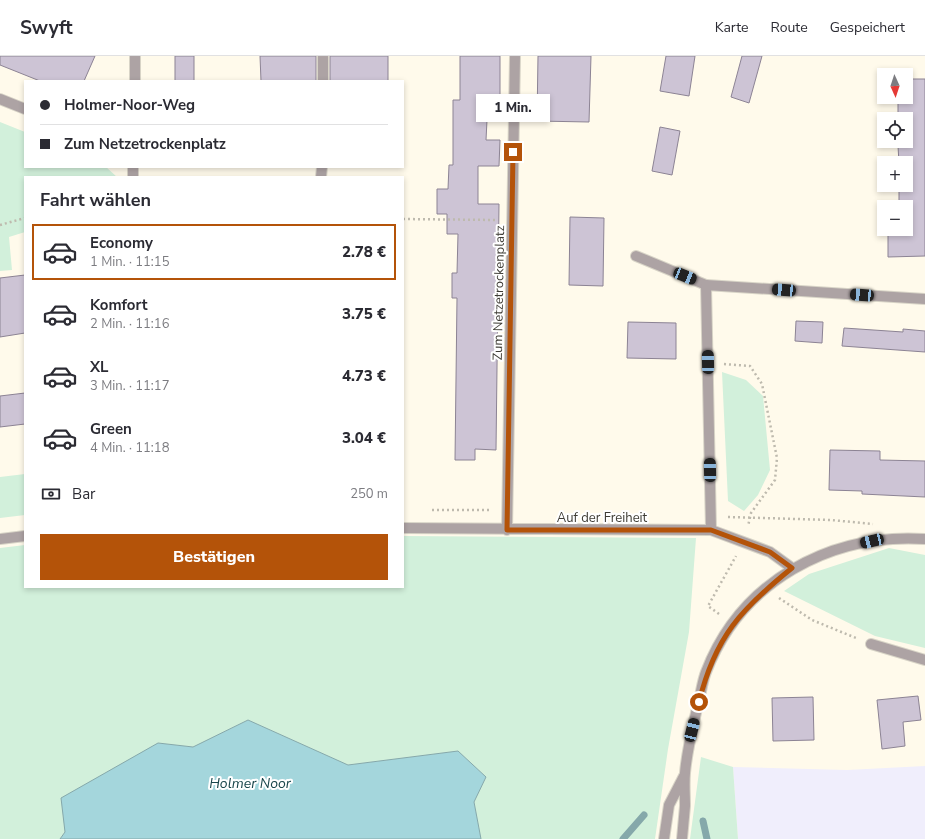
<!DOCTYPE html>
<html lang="de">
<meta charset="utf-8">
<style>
body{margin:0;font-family:"Nunito Sans",sans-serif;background:#f7f7f7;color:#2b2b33;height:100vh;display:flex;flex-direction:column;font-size:15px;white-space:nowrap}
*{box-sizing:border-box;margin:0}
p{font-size:13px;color:#7c7c81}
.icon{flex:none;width:22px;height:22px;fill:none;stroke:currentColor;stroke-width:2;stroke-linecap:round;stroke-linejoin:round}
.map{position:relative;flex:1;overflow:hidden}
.side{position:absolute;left:24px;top:120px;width:380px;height:412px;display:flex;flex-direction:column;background:#fff;border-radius:0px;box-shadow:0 2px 6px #0003}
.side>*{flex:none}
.guide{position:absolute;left:24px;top:24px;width:380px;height:88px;border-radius:0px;box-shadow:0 2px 6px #0003;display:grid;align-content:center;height:88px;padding:0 16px;background:#fff}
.needle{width:26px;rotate:177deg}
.tools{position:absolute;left:877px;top:12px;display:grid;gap:8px}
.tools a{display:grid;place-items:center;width:36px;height:36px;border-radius:0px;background:#fff;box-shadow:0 2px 6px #0003;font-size:20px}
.end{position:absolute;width:18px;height:18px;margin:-9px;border:5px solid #b45309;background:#fff;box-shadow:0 0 0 2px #fff}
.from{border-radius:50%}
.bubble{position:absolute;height:28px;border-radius:0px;background:#fff;box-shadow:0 2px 6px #0003;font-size:13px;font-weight:800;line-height:28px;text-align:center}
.car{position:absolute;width:12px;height:24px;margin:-12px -6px;border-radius:5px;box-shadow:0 0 3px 1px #0007;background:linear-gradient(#222 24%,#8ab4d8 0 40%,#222 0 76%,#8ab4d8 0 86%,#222 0)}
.guide b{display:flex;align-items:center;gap:14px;height:38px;font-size:15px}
.guide b+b{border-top:1px solid #e1e1e2}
.guide i{width:10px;height:10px;background:#2b2b33}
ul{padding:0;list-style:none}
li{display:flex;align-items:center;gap:12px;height:56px;margin:0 8px 6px;padding:0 8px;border:2px solid transparent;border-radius:0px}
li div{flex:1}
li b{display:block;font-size:15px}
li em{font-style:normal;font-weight:800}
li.active{border-color:#b45309}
li>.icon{width:36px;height:36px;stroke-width:1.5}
h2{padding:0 16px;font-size:18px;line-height:48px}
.pay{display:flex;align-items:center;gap:10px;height:44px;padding:0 16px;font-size:15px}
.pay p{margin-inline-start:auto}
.action{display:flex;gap:8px;margin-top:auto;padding:8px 16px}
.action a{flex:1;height:46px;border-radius:0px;background:#b45309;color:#fff;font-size:16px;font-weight:800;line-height:46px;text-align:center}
header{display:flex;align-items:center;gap:24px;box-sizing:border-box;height:56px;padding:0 20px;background:#fff;border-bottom:1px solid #e1e1e2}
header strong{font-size:19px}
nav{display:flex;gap:22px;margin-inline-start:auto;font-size:14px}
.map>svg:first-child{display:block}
.industrial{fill:#f0eefc}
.green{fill:#d2f0db}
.water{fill:#a4d6dc;stroke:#85a8aa}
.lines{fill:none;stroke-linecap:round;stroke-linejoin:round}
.stream{stroke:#85a8aa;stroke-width:7}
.building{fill:#cdc4d5;stroke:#8c8394}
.lane-casing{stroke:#d8d4c7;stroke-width:12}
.street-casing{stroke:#d8d4c7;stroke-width:12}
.path{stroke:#bebaae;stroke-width:2.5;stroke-dasharray:2 3;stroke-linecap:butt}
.lane{stroke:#ada3a4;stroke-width:10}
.street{stroke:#ada3a4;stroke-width:10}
.route{stroke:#b45309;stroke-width:5}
.labels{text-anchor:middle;stroke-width:4;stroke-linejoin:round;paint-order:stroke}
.street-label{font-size:13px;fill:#3e3c35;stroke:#fff}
.water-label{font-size:14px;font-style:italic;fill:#19464b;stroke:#fff}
</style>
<header>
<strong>Swyft</strong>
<nav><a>Karte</a><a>Route</a><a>Gespeichert</a></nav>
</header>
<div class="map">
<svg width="925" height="783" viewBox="0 0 925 783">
<rect width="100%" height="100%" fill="#fffaeb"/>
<path class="industrial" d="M925 710V783H738L733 711 847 714Z"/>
<path class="green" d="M0 66 25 76V111H106L117 121H25V176L9 181 12 214 0 215Z
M722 316 746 324 763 340 770 414 758 439 744 455 728 445Z
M25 418V459L0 462V421Z
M403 480 696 482 689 576 668 693 655 783H481L474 746 486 721 458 695 348 709 248 664 193 691 158 687 65 776 60 783H0V492L25 489V531H403Z
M889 492 925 499V592L875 580 784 535 809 518Z
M701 701 733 711 738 783H690Z"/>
<path class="water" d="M248 664 348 709 458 695 486 721 474 746 481 783H60L65 776 61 742 158 687 193 691Z"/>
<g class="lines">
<path class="stream" d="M703 765 707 783
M623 783 644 759"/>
</g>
<path class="building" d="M0 0H95L84 25H40L0 9Z
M175 0H194V25H175Z
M260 0H316V25H261Z
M330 0H388V25H330Z
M460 0H500V44H488L486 84H500L499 110H478V148H499L496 394 475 393V404H455L457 242H452V217H457L458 178H447V158H437V133H448L449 109H453V44H460Z
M538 0H591L589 66 537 65Z
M666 0H695L689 40 660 35Z
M742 0H762L749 47 731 41Z
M906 23H925V200L888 201V173H906V151H899V129H906V107H899L898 90V85H906V63H898V41H906Z
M660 71 680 75 672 119 652 115Z
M570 161 604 162 603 230 569 229Z
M25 219V277L0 281V222Z
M796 265 823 266 822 287 795 285Z
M628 266 676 267V303L627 302Z
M844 272 903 276V273L925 275V296L842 290Z
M25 337V368L0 371V340Z
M830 394 880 395V404L925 405V441L862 438V435L829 434Z
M918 640 921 664 903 666 905 690 882 693 877 644Z
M813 641 814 684 773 685 772 642Z"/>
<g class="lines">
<g class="lane-casing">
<path id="lane" d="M636 200 706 229"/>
</g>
<g class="street-casing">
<path id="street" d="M135 25V0
M323 25V0
M0 43 25 53
M133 121V111
M321 121 322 111
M403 472 711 474 770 496 792 512
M507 474 515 0
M711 474 706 229 925 243
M0 483 25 480
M871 588 925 604
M664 783 669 749 684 720
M682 783C683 772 684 761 685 750 685 739 684 728 685 717 687 693 693 671 698 648 701 638 702 626 706 616 741 525 830 477 925 483"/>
</g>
<path class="path" d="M403 163 496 164
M0 169 25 162
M724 308 750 310 762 328 777 402 775 424 751 457 748 470
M432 454H491
M728 461 831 464 873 468
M779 542 812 564 856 582
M719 558 708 550 736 500"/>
<use href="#lane" class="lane"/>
<use href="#street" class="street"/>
</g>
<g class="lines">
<path class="route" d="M513 96 507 474H711L770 496 792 512C741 553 715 581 699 646"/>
</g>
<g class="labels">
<g class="street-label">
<text transform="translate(498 237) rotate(-89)" y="5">Zum Netzetrockenplatz</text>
<text x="602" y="466">Auf der Freiheit</text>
</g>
<g class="water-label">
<text x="250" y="732">Holmer Noor</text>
</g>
</g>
</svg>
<div class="tools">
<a><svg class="needle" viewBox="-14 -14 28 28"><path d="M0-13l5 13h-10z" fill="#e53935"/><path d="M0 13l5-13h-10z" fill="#7c7c81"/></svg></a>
<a><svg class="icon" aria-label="locate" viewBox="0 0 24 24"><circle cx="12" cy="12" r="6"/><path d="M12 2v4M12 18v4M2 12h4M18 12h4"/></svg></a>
<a>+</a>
<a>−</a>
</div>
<i class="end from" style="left:699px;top:646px"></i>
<i class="end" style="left:513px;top:96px"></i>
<div class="bubble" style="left:476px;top:38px;width:74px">1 Min.</div>
<i class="car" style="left:685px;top:220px;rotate:112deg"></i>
<i class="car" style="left:784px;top:234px;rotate:274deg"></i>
<i class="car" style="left:862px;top:239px;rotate:274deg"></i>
<i class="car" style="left:708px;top:306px;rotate:359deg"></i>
<i class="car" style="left:710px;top:414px;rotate:359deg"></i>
<i class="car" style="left:872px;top:485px;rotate:257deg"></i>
<i class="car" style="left:692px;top:674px;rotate:14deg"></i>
<div class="guide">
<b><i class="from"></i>Holmer-Noor-Weg</b>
<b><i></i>Zum Netzetrockenplatz</b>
</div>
<section class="side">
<h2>Fahrt wählen</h2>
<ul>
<li class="active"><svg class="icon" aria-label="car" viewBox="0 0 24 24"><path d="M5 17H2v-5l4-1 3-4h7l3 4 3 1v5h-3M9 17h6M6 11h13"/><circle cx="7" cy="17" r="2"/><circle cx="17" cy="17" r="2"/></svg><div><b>Economy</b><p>1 Min. · 11:15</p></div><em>2.78 €</em></li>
<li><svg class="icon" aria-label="car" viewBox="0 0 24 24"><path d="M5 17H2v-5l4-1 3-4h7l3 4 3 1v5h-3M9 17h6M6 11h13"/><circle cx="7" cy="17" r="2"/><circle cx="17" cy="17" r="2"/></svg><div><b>Komfort</b><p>2 Min. · 11:16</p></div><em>3.75 €</em></li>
<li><svg class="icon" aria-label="car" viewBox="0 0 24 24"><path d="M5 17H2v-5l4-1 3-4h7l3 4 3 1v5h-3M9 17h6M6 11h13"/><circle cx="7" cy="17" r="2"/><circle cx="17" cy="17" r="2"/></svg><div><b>XL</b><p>3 Min. · 11:17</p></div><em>4.73 €</em></li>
<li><svg class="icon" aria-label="car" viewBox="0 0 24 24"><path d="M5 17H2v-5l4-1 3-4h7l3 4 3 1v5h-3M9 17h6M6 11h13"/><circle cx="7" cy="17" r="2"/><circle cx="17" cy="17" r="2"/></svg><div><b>Green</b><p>4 Min. · 11:18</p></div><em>3.04 €</em></li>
</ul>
<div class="pay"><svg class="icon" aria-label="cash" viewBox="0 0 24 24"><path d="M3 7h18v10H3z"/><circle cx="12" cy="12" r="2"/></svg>Bar<p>250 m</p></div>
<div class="action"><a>Bestätigen</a></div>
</section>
</div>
